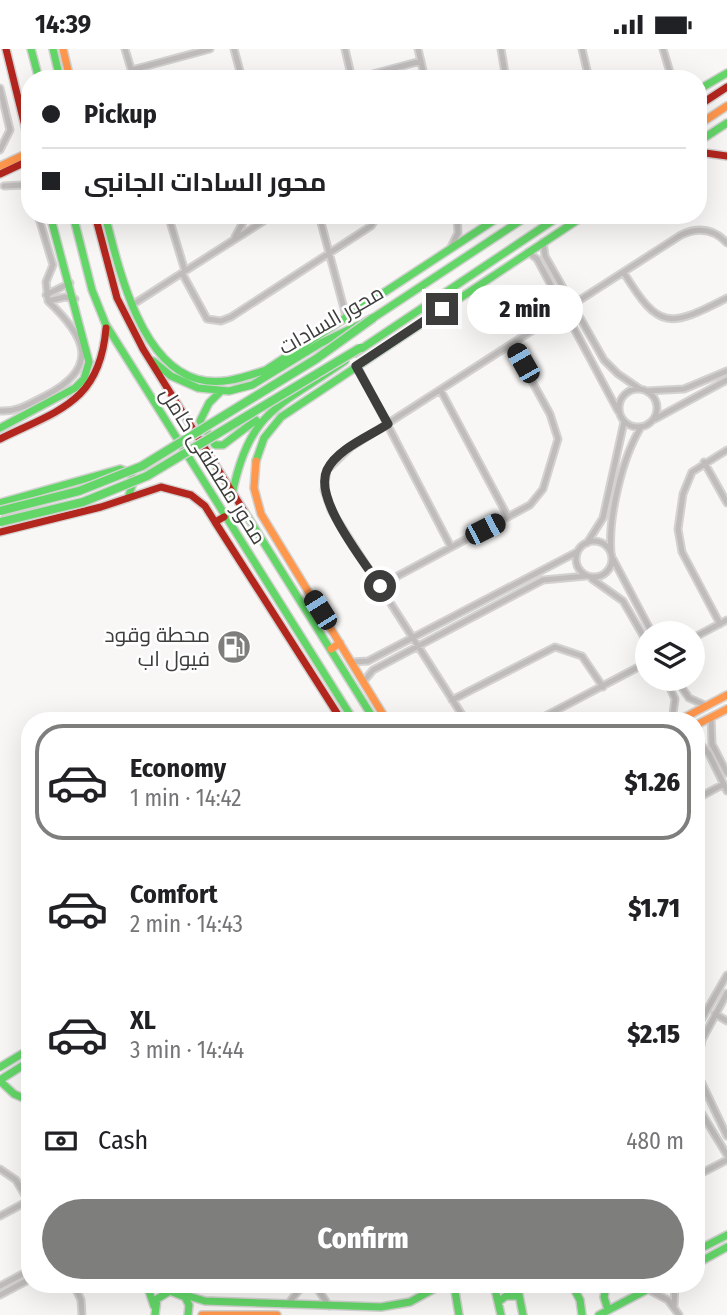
<!DOCTYPE html>
<meta charset="utf-8">
<style>
body{margin:0;font-family:"Fira Sans Condensed",Cairo,sans-serif;background:#f6f6f6;color:#202124;height:100vh;display:flex;flex-direction:column;font-size:26px;white-space:nowrap}
*{box-sizing:border-box;margin:0}
p{font-size:23px;color:#757577}
.icon{flex:none;width:38px;height:38px;fill:none;stroke:currentColor;stroke-width:2;stroke-linecap:round;stroke-linejoin:round}
.map{position:relative;flex:1;overflow:hidden}
.sheet{position:absolute;left:21px;top:663px;width:684px;height:581px;display:flex;flex-direction:column;background:#fff;border-radius:28px;box-shadow:0 7px 28px #0002}
.sheet>*{flex:none}
.banner{position:absolute;left:21px;top:21px;width:686px;height:154px;border-radius:28px;box-shadow:0 7px 28px #0002;display:grid;align-content:center;height:154px;padding:0 21px;background:#fff}
.controls{position:absolute;left:635px;top:572px;display:grid;gap:14px}
.controls a{display:grid;place-items:center;width:70px;height:70px;border-radius:50%;background:#fff;box-shadow:0 7px 28px #0002;font-size:35px}
.end{position:absolute;width:32px;height:32px;margin:-16px;border:9px solid #3d3d3b;background:#fff;box-shadow:0 0 0 4px #fff}
.from{border-radius:50%}
.bubble{position:absolute;height:49px;border-radius:24px;background:#fff;box-shadow:0 7px 28px #0002;font-size:23px;font-weight:800;line-height:49px;text-align:center}
.car{position:absolute;width:21px;height:42px;margin:-21px -10px;border-radius:9px;box-shadow:0 0 5px 2px #0007;background:linear-gradient(#222 24%,#8ab4d8 0 40%,#222 0 76%,#8ab4d8 0 86%,#222 0)}
.banner b{display:flex;align-items:center;gap:24px;height:66px;font-size:26px}
.banner b+b{border-top:2px solid #e0e0e0}
.banner i{width:18px;height:18px;background:#202124}
ul{padding:12px 0 0;list-style:none}
li{display:flex;align-items:center;gap:21px;height:116px;margin:0 14px 10px;padding:0 7px;border:4px solid transparent;border-radius:28px}
li div{flex:1}
li b{display:block;font-size:26px}
li em{font-style:normal;font-weight:800}
li.current{border-color:#7e7e7c}
li>.icon{width:63px;height:63px;stroke-width:1.5}
.pay{display:flex;align-items:center;gap:18px;height:77px;padding:0 21px;font-size:26px}
.pay p{margin-inline-start:auto}
.primary-button{display:flex;gap:14px;margin-top:auto;padding:14px 21px}
.primary-button a{flex:1;height:80px;border-radius:42px;background:#7e7e7c;color:#fff;font-size:28px;font-weight:800;line-height:80px;text-align:center}
.status{display:flex;justify-content:space-between;align-items:center;height:49px;padding:0 35px;background:#fff;direction:ltr}
.status svg{height:19px;fill:currentColor}
.map>svg:first-child{display:block}
.lines{fill:none;stroke-linecap:round;stroke-linejoin:round}
.street-casing{stroke:#d3d2d1;stroke-width:9}
.fast-casing{stroke:#d3d2d1;stroke-width:10}
.slow-casing{stroke:#d3d2d1;stroke-width:10}
.jam-casing{stroke:#d3d2d1;stroke-width:10}
.street{stroke:#c1bcbc;stroke-width:5}
.fast{stroke:#63d668;stroke-width:7}
.slow{stroke:#ff974d;stroke-width:7}
.jam{stroke:#b3261e;stroke-width:7}
.fast-bridge-casing{stroke:#d3d2d1;stroke-width:11;stroke-linecap:butt}
.fast-bridge{stroke:#63d668;stroke-width:8}
.route{stroke:#3d3d3b;stroke-width:9}
.labels{text-anchor:middle;stroke-width:5;stroke-linejoin:round;paint-order:stroke}
.street-label{font-size:21px;fill:#3d3d3b;stroke:#fff}
.poi-label{font-size:21px;fill:#3d3d3b;stroke:#fff;text-anchor:end}
</style>
<div class="status"><b>14:39</b><svg viewBox="0 0 49 12"><path d="M0 12V9h3v3zM5 12V6h3v6zM10 12V3h3v9zM15 12V0h3v12zM26 1h20v11H26zM47 4h2v5h-2z"/></svg></div>
<div class="map">
<svg width="727" height="1266" viewBox="0 0 727 1266">
<rect width="100%" height="100%" fill="#f8f7f6"/>
<g class="lines">
<g class="street-casing">
<path id="street" d="M125 0 134 30
M234 0 242 30
M345 0 352 30
M418 0 425 30
M501 0 506 30
M582 0 589 30
M663 0 672 30
M132 21 210 0
M354 30 421 12
M0 39 10 81 0 101
M4 137 23 136 30 142
M273 166 182 224 207 270 221 272 231 268 371 177 378 166
M319 166 346 267
M235 188 247 166
M543 193 545 207 604 311 618 325 640 340
M451 198 458 184 457 166
M528 203 537 210 618 362
M624 224C659 281 669 279 727 249
M46 246 70 234
M48 252 65 248 75 250
M132 256 185 222 168 166
M357 317 451 498
M619 359a19 19 0 1 1 38 0a19 19 0 1 1-38 0Z
M441 342 508 468
M647 342 684 340 727 322
M0 362C18 363 29 355 45 347 101 318 86 288 48 252L46 233 53 216 38 166
M655 370 727 331
M704 413 727 454
M576 510a18 18 0 1 1 36 0a18 18 0 1 1-36 0Z
M587 494 603 469 624 373
M611 504C608 468 622 409 641 378
M613 510 652 584
M592 530 623 552 648 595
M379 537 530 456 543 440 558 390 550 365 512 296
M720 575 682 503 678 480 683 445 692 423 727 401
M693 589 727 571
M352 613 368 612 577 503
M666 630 675 650 672 672
M676 630 689 649 707 657
M363 633 373 621 543 531 586 527
M452 651 555 598 582 607 603 638
M711 668 712 695 727 724
M466 672 331 461 324 441 327 421 351 398 681 186C698 178 714 180 727 194
M536 672 648 613
M696 690 709 705 727 742
M696 750 724 735
M696 824 699 840 696 851
M715 965 727 972
M696 980 727 926
M697 1015 702 991 727 944
M697 1024 727 1087
M696 1055 727 1106
M0 1120 16 1131 30 1155
M696 1127 727 1111
M0 1167 28 1152
M74 1236 81 1251 82 1266
M315 1236 329 1257
M0 1237 30 1221
M647 1240 668 1251 679 1266
M0 1246 30 1230
M288 1255 303 1236
M674 1256 675 1236"/>
</g>
<g class="fast-casing">
<path id="fast" d="M31 0 39 30
M53 0 60 30
M698 41 727 24
M19 48 30 54
M698 93 727 74
M73 166 92 241 106 276 354 672
M105 166C118 216 139 314 197 330 221 337 244 328 266 321L502 166
M355 304 561 166
M153 312 171 327 198 339 229 342 252 336 321 294 373 269 529 166
M221 342 209 354 200 372 215 396H223L256 371
M0 379 75 339 84 330 89 313 50 166
M256 412 264 389 281 368 585 166
M232 446C249 360 280 358 345 312
M0 454 120 420 130 424 134 431 128 449
M244 462 375 672
M0 1018 30 1000
M0 1031 30 1012
M0 1032 14 1045 30 1052
M696 1202 727 1186
M696 1215 727 1198
M147 1236 154 1257
M454 1236 459 1266
M494 1236 501 1266
M517 1236 523 1266
M572 1236 580 1251 582 1266
M582 1236H626
M495 1237 509 1236
M606 1238 604 1248 608 1261
M182 1245 205 1252 381 1258 410 1253 441 1236
M498 1253 506 1247H519
M155 1266 157 1250 170 1242 185 1248 189 1256 188 1266
M599 1266 656 1236"/>
</g>
<g class="slow-casing">
<path id="slow" d="M63 0 70 30
M698 76 727 57
M0 117 30 103
M256 412 254 439 261 465 387 672
M331 600 340 594
M678 672 727 646
M696 676 727 660
M202 1266H277"/>
</g>
<g class="jam-casing">
<path id="jam" d="M6 0 30 98
M698 57 727 38
M698 103 727 107
M0 125 30 111
M95 166 117 249 143 300 244 462
M0 390C59 361 100 353 106 279
M215 473 342 672
M0 483 101 458 161 438 191 446 205 457 215 473 224 468"/>
</g>
<use href="#street" class="street"/>
<use href="#fast" class="fast"/>
<use href="#slow" class="slow"/>
<use href="#jam" class="jam"/>
<g class="fast-bridge-casing">
<path id="fast-bridge" d="M0 462 79 442 142 417 316 310 373 269
M0 473 83 453 147 427 360 299"/>
</g>
<use href="#fast-bridge" class="fast-bridge"/>
</g>
<g class="lines">
<path class="route" d="M380 537C364 512 313 450 327 421 337 400 370 387 388 375L356 317 442 260"/>
</g>
<defs>
<g id="fuel-disc" transform="scale(1.75)"><circle r="9.5" fill="#7e7e7c" stroke="#fff"/><path d="M-5.5-6h7V0h2V4h1.3V-2.5L3-4.5l.8-.8L6-3V5H2.5V1h-1V6h-7ZM-4.2-4.7v3.2H.2V-4.7Z" fill="#fff"/></g>
</defs>
<g fill-rule="evenodd">
<use href="#fuel-disc" x="234" y="598"/>
</g>
<g class="labels">
<g class="street-label">
<text transform="translate(331 271) rotate(-30)" y="7">محور السادات</text>
<text transform="translate(213 417) rotate(58)" y="7">محور مصطفى كامل</text>
</g>
<g class="poi-label">
<text x="210" y="593">محطة وقود<tspan x="210" dy="24">فيول اب</tspan></text>
</g>
</g>
</svg>
<div class="controls">
<a><svg class="icon" aria-label="layers" viewBox="0 0 24 24"><path d="M12 4l9 5-9 5-9-5zM3 14l9 5 9-5"/></svg></a>
</div>
<i class="end from" style="left:380px;top:537px"></i>
<i class="end" style="left:442px;top:260px"></i>
<div class="bubble" style="left:467px;top:236px;width:116px">2 min</div>
<i class="car" style="left:523px;top:314px;rotate:330deg"></i>
<i class="car" style="left:485px;top:480px;rotate:63deg"></i>
<i class="car" style="left:320px;top:561px;rotate:328deg"></i>
<div class="banner">
<b><i class="from"></i>Pickup</b>
<b><i></i>محور السادات الجانبى</b>
</div>
<section class="sheet">
<ul>
<li class="current"><svg class="icon" aria-label="car" viewBox="0 0 24 24"><path d="M5 17H2v-5l4-1 3-4h7l3 4 3 1v5h-3M9 17h6M6 11h13"/><circle cx="7" cy="17" r="2"/><circle cx="17" cy="17" r="2"/></svg><div><b>Economy</b><p>1 min · 14:42</p></div><em>$1.26</em></li>
<li><svg class="icon" aria-label="car" viewBox="0 0 24 24"><path d="M5 17H2v-5l4-1 3-4h7l3 4 3 1v5h-3M9 17h6M6 11h13"/><circle cx="7" cy="17" r="2"/><circle cx="17" cy="17" r="2"/></svg><div><b>Comfort</b><p>2 min · 14:43</p></div><em>$1.71</em></li>
<li><svg class="icon" aria-label="car" viewBox="0 0 24 24"><path d="M5 17H2v-5l4-1 3-4h7l3 4 3 1v5h-3M9 17h6M6 11h13"/><circle cx="7" cy="17" r="2"/><circle cx="17" cy="17" r="2"/></svg><div><b>XL</b><p>3 min · 14:44</p></div><em>$2.15</em></li>
</ul>
<div class="pay"><svg class="icon" aria-label="cash" viewBox="0 0 24 24"><path d="M3 7h18v10H3z"/><circle cx="12" cy="12" r="2"/></svg>Cash<p>480 m</p></div>
<div class="primary-button"><a>Confirm</a></div>
</section>
</div>
